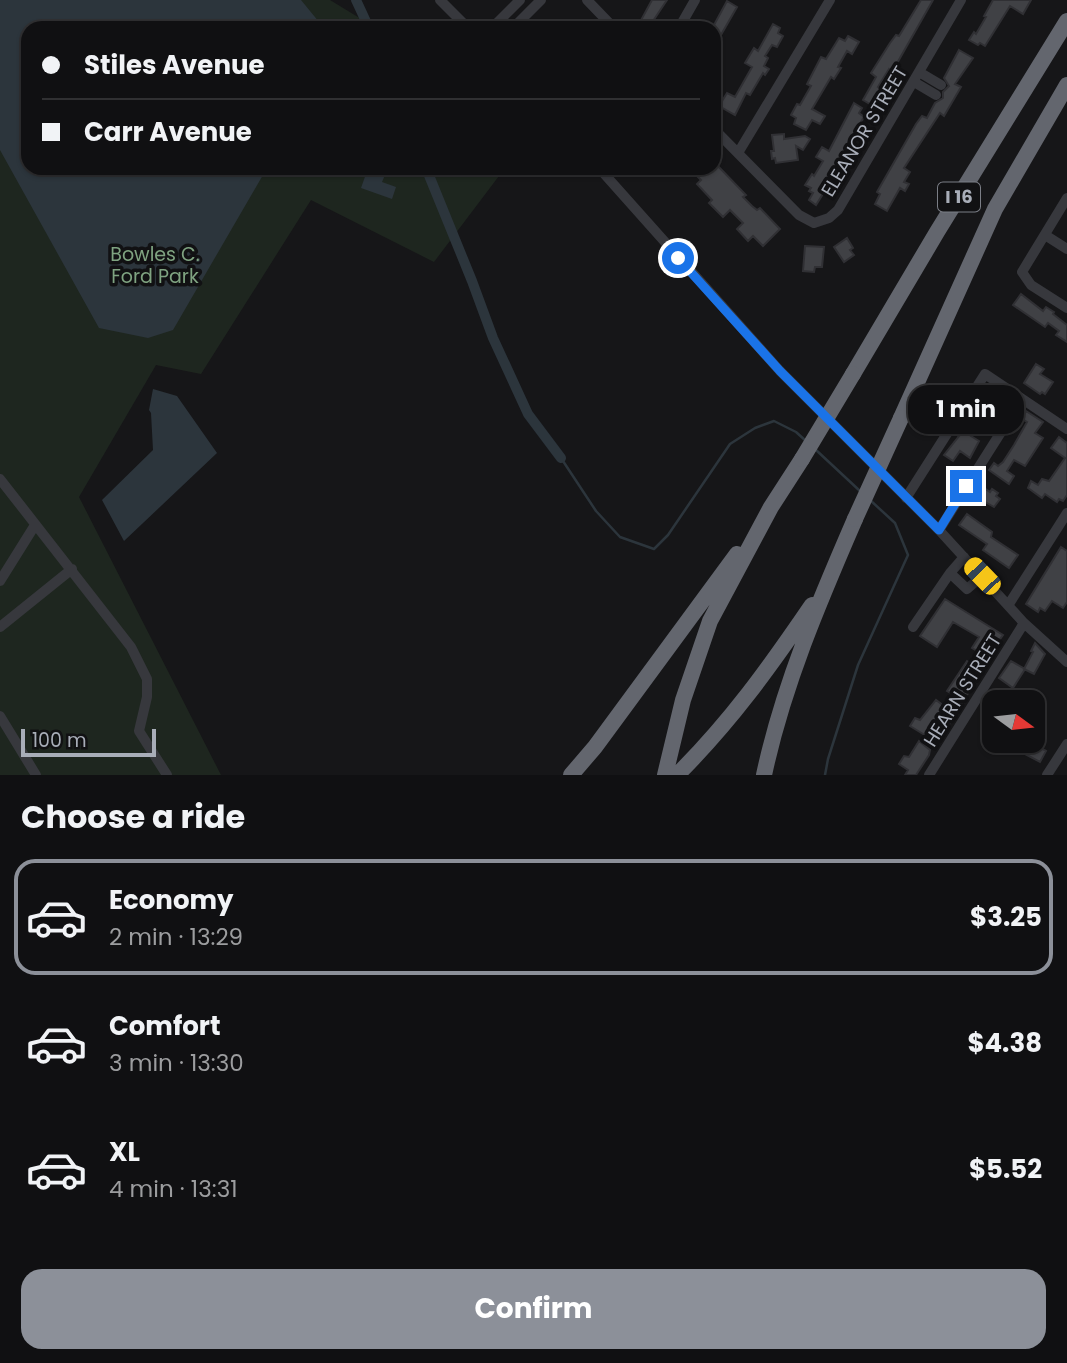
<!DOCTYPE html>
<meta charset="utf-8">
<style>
body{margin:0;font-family:Poppins,sans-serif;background:#19191b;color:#f1f3f6;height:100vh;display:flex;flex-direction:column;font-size:26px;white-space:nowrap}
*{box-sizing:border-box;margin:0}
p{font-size:23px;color:#9c9d9f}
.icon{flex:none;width:38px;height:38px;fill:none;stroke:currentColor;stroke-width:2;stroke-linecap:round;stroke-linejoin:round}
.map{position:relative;height:775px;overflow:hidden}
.details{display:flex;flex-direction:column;background:#101012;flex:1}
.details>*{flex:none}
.guide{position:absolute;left:21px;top:21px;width:700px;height:154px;border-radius:21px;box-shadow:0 2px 5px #0004,0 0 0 2px #303032;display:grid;align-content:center;height:154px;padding:0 21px;background:#101012}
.needle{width:46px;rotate:105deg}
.fabs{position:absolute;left:982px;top:690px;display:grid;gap:14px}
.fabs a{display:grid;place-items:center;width:63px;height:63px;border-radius:14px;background:#101012;box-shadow:0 2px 5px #0004,0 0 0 2px #303032;font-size:35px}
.scale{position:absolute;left:21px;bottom:18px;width:135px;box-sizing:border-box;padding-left:7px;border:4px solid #a8adb8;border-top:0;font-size:19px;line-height:24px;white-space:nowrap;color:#a8adb8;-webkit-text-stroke:5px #111113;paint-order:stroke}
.end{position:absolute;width:32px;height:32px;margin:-16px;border:9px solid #1a73e8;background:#fff;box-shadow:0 0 0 4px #fff}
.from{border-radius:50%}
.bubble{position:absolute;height:49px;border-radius:21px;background:#101012;box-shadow:0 2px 5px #0004,0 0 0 2px #303032;font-size:23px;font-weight:700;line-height:49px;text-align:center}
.car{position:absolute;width:21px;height:42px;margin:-21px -10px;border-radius:9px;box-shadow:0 0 5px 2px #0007;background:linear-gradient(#f5c518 24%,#345 0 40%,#f5c518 0 76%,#345 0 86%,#f5c518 0)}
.guide b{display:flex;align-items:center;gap:24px;height:66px;font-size:26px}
.guide b+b{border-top:2px solid #303032}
.guide i{width:18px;height:18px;background:#f1f3f6}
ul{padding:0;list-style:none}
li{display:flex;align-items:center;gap:21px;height:116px;margin:0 14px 10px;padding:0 7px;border:4px solid transparent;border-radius:21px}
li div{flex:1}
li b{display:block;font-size:26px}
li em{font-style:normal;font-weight:700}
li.active{border-color:#8c9099}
li>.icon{width:63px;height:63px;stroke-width:1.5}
h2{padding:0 21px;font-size:32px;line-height:84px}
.button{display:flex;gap:14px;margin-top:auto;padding:14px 21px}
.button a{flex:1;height:80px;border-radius:21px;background:#8c9099;color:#fff;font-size:28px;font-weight:700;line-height:80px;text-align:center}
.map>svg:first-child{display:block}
.green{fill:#1e261f}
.water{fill:#2c353c}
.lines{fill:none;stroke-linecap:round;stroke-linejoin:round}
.stream{stroke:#2c353c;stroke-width:2.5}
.canal{stroke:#2c353c;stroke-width:10}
.building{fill:#404145;stroke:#303034;stroke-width:2}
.minor{stroke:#37383d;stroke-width:10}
.highway{stroke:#63666e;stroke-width:16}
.highway-bridge{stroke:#63666e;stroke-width:16}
.route{stroke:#1a73e8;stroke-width:9}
.labels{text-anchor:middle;stroke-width:7;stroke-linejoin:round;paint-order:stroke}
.shield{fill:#111113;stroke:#7b7e86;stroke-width:2}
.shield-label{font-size:18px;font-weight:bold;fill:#a8adb8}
.street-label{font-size:19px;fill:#a8adb8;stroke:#111113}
.park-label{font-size:19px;fill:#7fa381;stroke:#111113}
</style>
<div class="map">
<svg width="1067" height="775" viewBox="0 0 1067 775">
<rect width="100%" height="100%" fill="#161618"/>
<path class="green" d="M0 0H330L376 28H28V168H505L434 262 311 200 201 374 156 365 79 497 221 775H0Z"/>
<path class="water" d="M0 0H301L319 22 320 28H28V168H267L173 330 148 338 99 328 0 150Z
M368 168H388L382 182 396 187 392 199 361 188Z
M153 389 177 396 217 453 124 541 102 500 153 450 151 413 149 410Z"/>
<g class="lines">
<path class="stream" d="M816 450 860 491
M561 458 596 511 620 537 654 549 668 535 730 444 755 428 774 421 796 432 806 441
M825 775 828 759 858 665 908 555 895 523 870 500"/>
<path class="canal" d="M356 0 369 28
M426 168 472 281 493 338 528 414 561 458"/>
</g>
<path class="building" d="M652 0H667L649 27 640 22Z
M921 0H933L892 72 889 69 878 87 883 90 873 106 863 100 876 77 871 73 890 43 896 35 899 36Z
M993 0H1031L1023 14 1010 6 985 46 980 43 978 45 969 40 974 32 976 34 986 17 984 16Z
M727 1 737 7 714 47V25Z
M773 24 780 28 778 33 783 36 777 47 772 45 765 56 768 58 764 66 769 69 765 75 763 73 750 95 746 93 735 115 719 106 727 93 735 97 752 67 745 63 754 48 758 51Z
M848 36 859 42 852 54 847 51 838 67 841 68 834 79 831 77 812 109 825 116 820 124 812 120 806 130 794 124 796 118 791 115 797 104 800 105 811 86 807 84 821 57 826 59 839 38 845 41Z
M959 50 973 58 955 84 961 87 944 116 940 113 904 168 910 172 904 182 909 184 905 191 900 188 887 211 875 204 880 194 877 192 916 124 922 116 927 118 935 103 943 98V92L949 86 944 78Z
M854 103 862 108 859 113 864 117 837 162 826 183 828 186 816 205 809 200 813 193 809 191 811 188 805 185 812 174 814 176 823 161 816 157 822 147 829 151Z
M784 134V139L805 136 810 139 803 150 796 146 798 160 776 163 775 158 772 159 771 151H774L772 135Z
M714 162 746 195 743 197 752 206 757 210 760 208 780 229 763 246 753 236 748 241 737 229 743 223 730 210 723 217 709 203 712 200 697 184 701 180 689 168H714Z
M847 238 853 248 850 250 854 255 844 262 834 247Z
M805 246 824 247 822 267H815L814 272 803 271Z
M1021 294 1043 311 1046 307 1054 312 1053 314 1067 325V342L1056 335 1059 331 1048 323 1045 327 1013 305Z
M1036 364 1044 369 1040 374 1053 382 1045 394 1042 392 1040 394 1024 383Z
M993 392 1003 399 991 418 994 420 989 427 981 422 971 436 979 441 970 458 960 451 953 461 944 455 959 436 957 435 961 427 974 406 980 411Z
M1026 411 1043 422 1035 433 1043 438 1025 466 1014 460 1007 471 1014 476 1009 484 989 470 994 463 998 466 1003 462 1014 445 1027 422 1021 418Z
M1059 437 1067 443V495L1063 501 1059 499 1057 502 1045 494 1042 498 1028 488 1031 481 1038 485 1042 479 1049 481 1065 458 1051 448Z
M980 485 990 492 992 489 998 493 996 496 1000 499 994 507 973 495Z
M967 514 992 532 991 537 1018 555 1009 568 983 550 987 544 959 525Z
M1061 547 1067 551V602L1063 608 1052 601 1045 611 1040 608 1038 612 1026 604Z
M945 599 1003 635 987 657 972 648 979 637 953 622 937 647 920 636Z
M1035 643 1045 654 1034 674 1024 669 1033 652 1031 651Z
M967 661 982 670 945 731 936 725 928 737 910 726 915 718 920 720 936 700 944 706 952 694 947 691Z
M1011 661 1025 669 1013 688 999 678Z
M1036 739 1042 743 1039 747 1046 751 1040 762 1023 753 1027 740 1033 743Z
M919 741 930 750 929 755 916 775H905L908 770 899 764 904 756 909 757Z"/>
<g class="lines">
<path class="minor" d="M440 0 468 28
M587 0 614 28
M492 28 520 0
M513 28 541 0
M679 28 695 0
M919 72 941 85
M914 82 936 95
M714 129 799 215 814 223 829 218 838 210 961 0
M738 153 830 0
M599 168 780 371 939 530 1024 623 1067 662
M1067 198 1022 272 1031 285 1067 308
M1045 235 1067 249
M0 479 131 647 147 679V697L139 731 167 775
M906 498 985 374 1067 429
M939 530 1022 399
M964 557 950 573 967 589 982 576
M0 581 35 525
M1009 604 1067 513
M0 627 72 569
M913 627 950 573
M0 716 36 775
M929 775 1024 623
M1047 775 1067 744"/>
<path class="highway" d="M853 374 937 232 1067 21
M901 418 995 209 1067 85
M571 775 595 747 737 554
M665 775 683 700 710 621 771 507 802 459
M677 775C731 721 769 668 812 605
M764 775C783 686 819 602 855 519"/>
<path class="highway-bridge" d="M802 459 853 374
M855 519 901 418"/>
</g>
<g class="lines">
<path class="route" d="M678 258 780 371 939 530 966 486"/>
</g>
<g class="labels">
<rect class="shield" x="938" y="182.5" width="42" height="29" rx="5"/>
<g class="shield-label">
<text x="959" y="203">I 16</text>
</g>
<g class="street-label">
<text transform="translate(864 131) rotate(-59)" y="7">ELEANOR STREET</text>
<text transform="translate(962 690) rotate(-58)" y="7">HEARN STREET</text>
</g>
<g class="park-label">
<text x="155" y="261">Bowles C.<tspan x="155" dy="22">Ford Park</tspan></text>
</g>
</g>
</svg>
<div class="fabs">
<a><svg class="needle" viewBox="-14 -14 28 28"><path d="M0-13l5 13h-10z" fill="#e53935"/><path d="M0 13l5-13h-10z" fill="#9c9d9f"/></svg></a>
</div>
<div class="scale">100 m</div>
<i class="end from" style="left:678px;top:258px"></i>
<i class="end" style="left:966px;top:486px"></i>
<div class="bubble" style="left:908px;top:385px;width:116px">1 min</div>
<i class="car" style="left:982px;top:576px;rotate:316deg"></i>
<div class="guide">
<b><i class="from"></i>Stiles Avenue</b>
<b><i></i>Carr Avenue</b>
</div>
</div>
<section class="details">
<h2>Choose a ride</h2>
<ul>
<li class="active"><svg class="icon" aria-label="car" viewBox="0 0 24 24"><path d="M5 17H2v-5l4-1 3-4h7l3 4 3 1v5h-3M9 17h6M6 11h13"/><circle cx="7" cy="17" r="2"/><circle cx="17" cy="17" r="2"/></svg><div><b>Economy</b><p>2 min · 13:29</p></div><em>$3.25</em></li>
<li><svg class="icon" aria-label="car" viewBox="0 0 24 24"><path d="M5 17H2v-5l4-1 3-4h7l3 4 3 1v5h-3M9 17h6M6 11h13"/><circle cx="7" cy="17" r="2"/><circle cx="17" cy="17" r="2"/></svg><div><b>Comfort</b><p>3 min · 13:30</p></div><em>$4.38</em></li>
<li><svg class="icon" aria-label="car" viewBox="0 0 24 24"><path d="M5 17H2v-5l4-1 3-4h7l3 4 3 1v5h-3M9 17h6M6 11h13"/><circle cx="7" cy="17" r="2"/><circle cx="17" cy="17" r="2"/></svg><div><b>XL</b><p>4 min · 13:31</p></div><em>$5.52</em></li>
</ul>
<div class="button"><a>Confirm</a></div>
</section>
